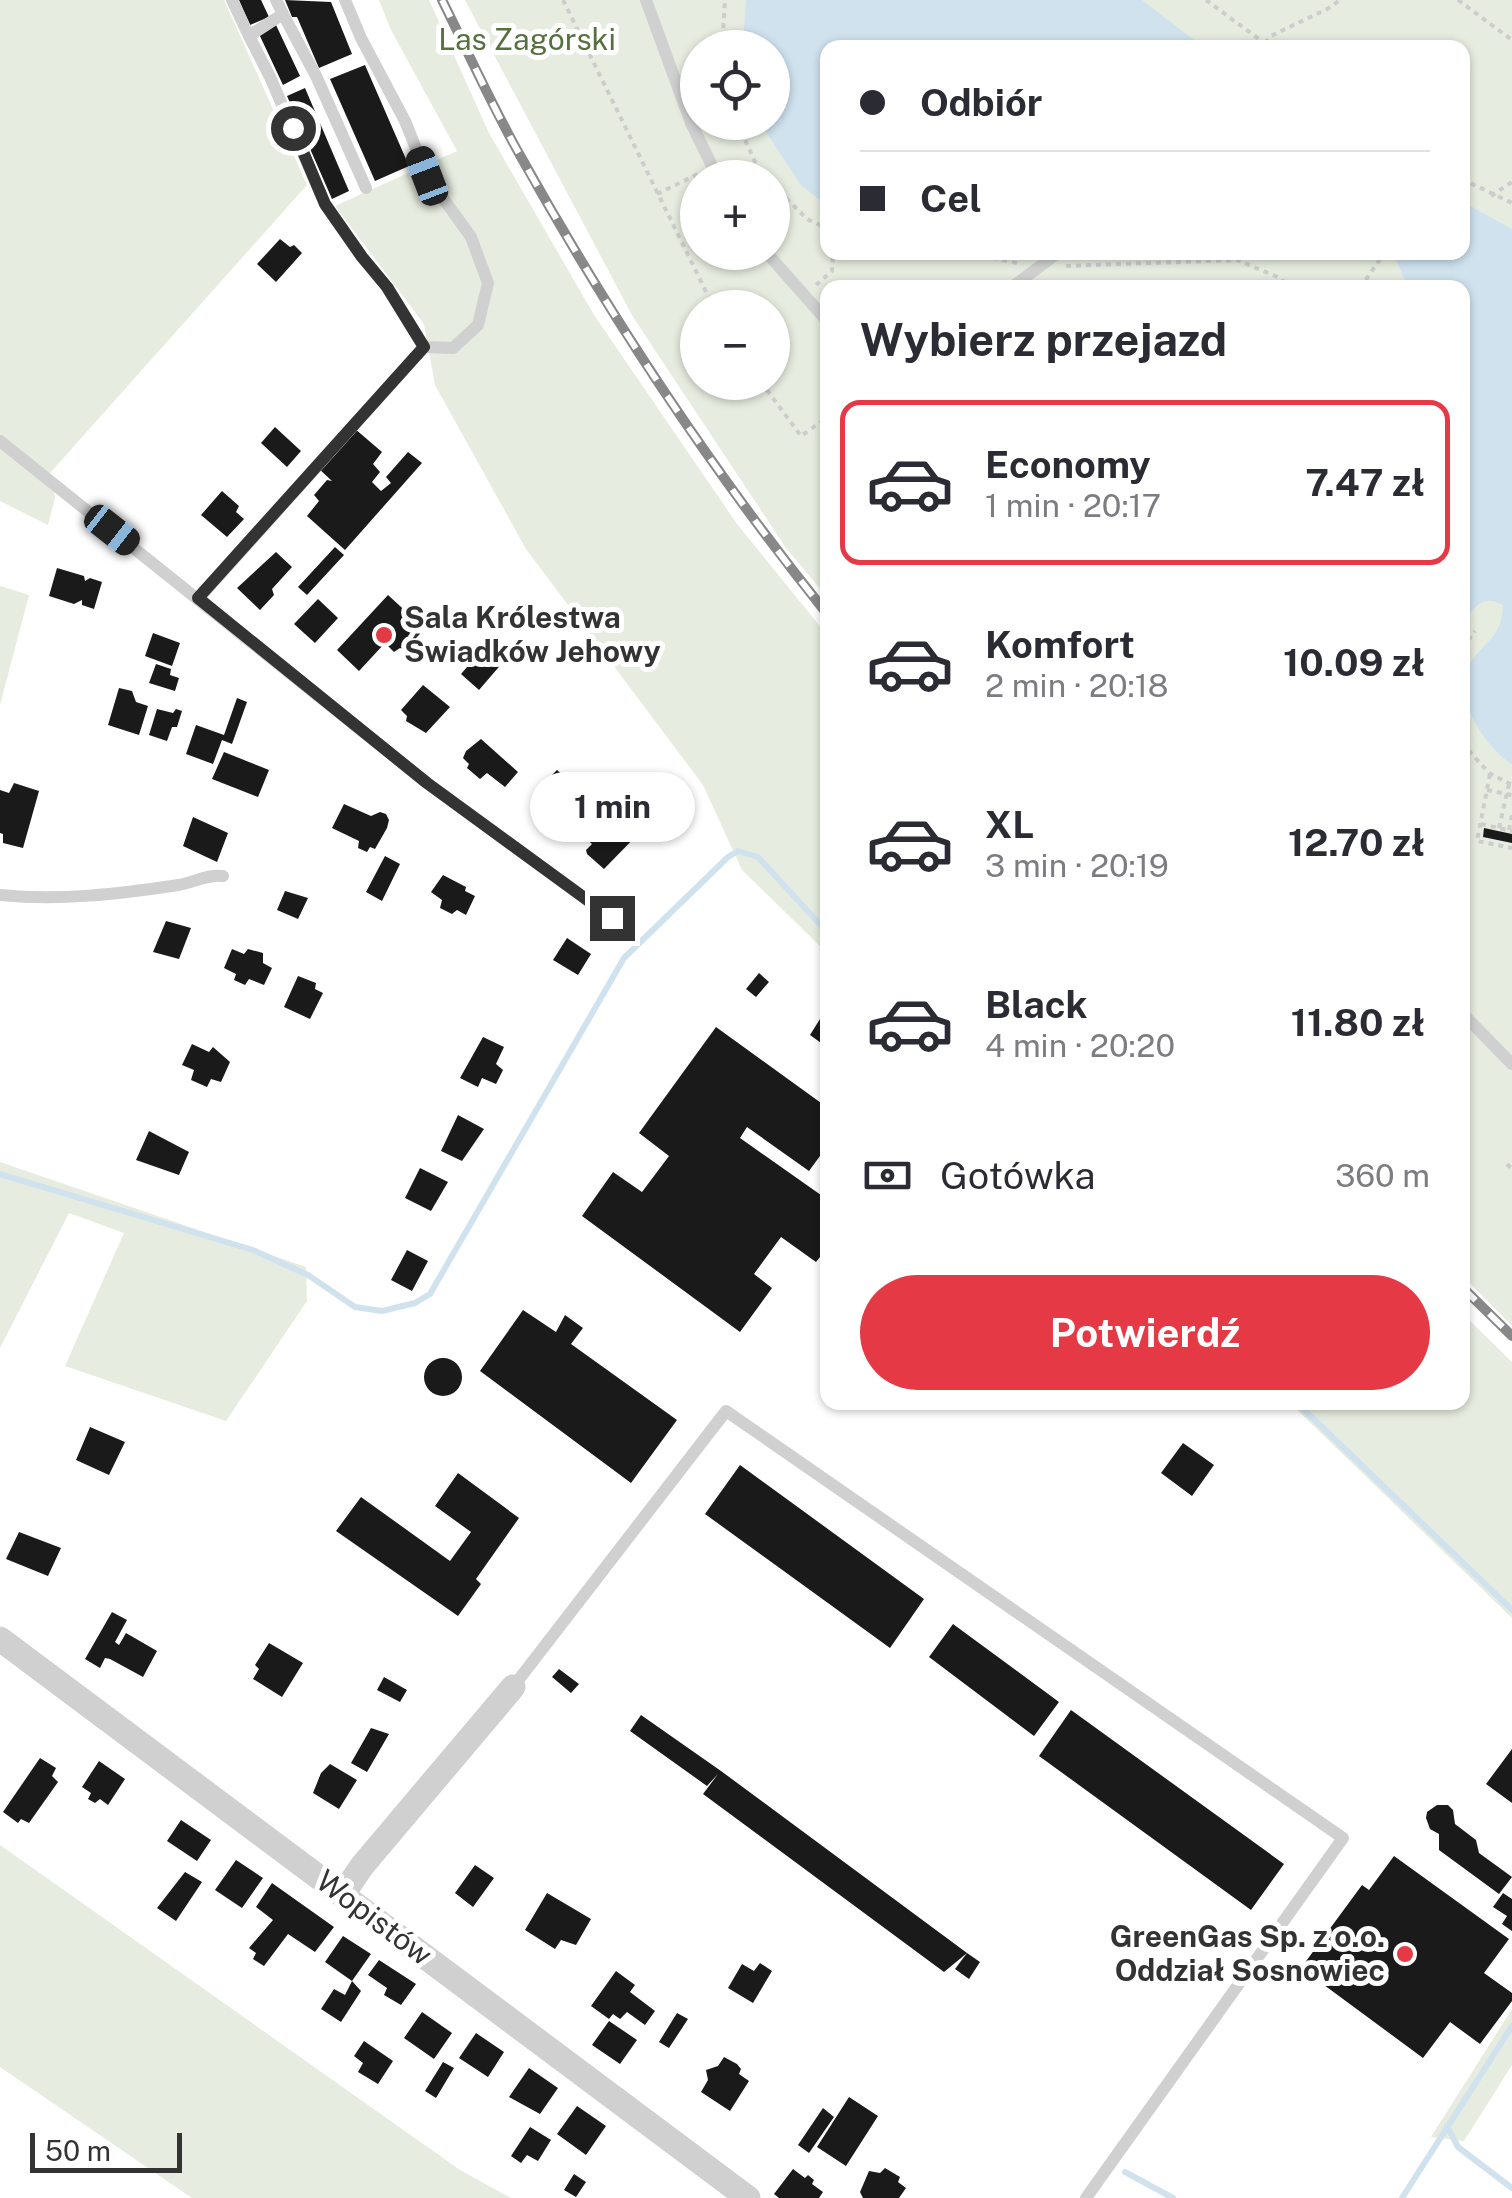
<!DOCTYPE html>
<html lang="pl">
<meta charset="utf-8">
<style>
body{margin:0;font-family:"Public Sans",sans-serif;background:#f2f2f3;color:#2b2b33;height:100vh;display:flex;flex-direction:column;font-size:38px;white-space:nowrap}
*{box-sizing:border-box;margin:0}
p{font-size:32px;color:#7c7c81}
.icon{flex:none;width:55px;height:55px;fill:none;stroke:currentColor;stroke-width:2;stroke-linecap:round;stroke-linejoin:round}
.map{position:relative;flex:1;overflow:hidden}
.panel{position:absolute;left:820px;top:280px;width:650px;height:1130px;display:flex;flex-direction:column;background:#fff;border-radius:20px;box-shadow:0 2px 8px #0004}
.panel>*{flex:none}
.hud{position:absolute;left:820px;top:40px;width:650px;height:220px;border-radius:20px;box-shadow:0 2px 8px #0004;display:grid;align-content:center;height:220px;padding:0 40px;background:#fff}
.buttons{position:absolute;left:680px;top:30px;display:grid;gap:20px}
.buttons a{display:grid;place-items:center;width:110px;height:110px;border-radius:50%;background:#fff;box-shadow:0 2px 8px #0004;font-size:50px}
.scale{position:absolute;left:30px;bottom:25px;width:152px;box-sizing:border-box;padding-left:10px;border:5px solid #333;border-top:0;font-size:28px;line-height:35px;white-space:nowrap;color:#333;-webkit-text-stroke:8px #fff;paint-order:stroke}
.end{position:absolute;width:45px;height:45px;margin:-22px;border:12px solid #333;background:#fff;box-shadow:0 0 0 5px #fff}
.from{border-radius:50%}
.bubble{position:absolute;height:70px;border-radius:35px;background:#fff;box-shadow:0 2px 8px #0004;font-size:32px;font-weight:700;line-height:70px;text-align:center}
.car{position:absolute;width:30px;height:60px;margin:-30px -15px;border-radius:12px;box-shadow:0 0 8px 2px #0007;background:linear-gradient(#222 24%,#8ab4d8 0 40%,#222 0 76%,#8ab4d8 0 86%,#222 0)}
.hud b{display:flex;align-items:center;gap:35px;height:95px;font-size:38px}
.hud b+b{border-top:2px solid #e1e1e2}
.hud i{width:25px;height:25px;background:#2b2b33}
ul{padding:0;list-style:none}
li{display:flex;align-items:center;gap:30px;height:165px;margin:0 20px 15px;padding:0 20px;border:5px solid transparent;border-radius:20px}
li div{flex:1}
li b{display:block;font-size:38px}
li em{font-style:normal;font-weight:700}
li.on{border-color:#e63946}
li>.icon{width:90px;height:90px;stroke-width:1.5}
h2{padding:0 40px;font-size:45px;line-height:120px}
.pay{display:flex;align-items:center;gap:25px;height:110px;padding:0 40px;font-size:38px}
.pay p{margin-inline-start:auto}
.button{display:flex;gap:20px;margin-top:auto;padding:20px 40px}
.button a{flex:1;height:115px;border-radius:60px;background:#e63946;color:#fff;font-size:40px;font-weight:700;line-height:115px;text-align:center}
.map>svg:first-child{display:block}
.green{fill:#e6ecdf;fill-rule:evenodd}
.water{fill:#cfe2ee}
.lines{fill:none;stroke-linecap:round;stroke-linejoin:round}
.stream{stroke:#cfe2ee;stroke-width:6}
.building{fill:#1a1a1a}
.path{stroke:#cdcdcd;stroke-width:4;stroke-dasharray:5 5;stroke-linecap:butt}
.service{stroke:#d0d0d0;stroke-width:12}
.minor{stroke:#d0d0d0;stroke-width:25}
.rail-casing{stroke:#888;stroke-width:10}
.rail{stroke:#fff;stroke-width:6;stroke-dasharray:19;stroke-linecap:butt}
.route{stroke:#333;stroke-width:12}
.poi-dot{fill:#e63946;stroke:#fff;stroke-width:4}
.labels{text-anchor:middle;stroke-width:10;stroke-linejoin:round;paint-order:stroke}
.park-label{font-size:30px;fill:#56703f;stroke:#fff}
.poi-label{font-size:30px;font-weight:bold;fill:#333;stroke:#fff;text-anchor:start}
.street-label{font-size:30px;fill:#333;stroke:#fff}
</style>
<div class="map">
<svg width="1512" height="2198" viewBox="0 0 1512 2198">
<rect width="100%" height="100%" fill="#fff"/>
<path class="green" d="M0 0H224L307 185 50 473 55 498 48 525 0 501Z
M379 0H429L489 133 594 315 737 524 827 635V953L742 870 703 785 526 549 435 385 424 324 335 206 457 151 391 30Z
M465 0H1512V1326L1462 1275V288H828L827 597 786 548 633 317ZM698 48H772V122H698ZM828 48H1462V252H828ZM698 178H772V252H698ZM698 308H772V382H698Z
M0 586 29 595 0 705Z
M0 1162 306 1267 307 1301 226 1421 65 1366 124 1233 69 1213 0 1348Z
M1463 1314 1512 1362V1618L1290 1403 1462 1402Z
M0 1845 460 2170 511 2198H192L0 2067Z
M1512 2009V2065L1464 2141 1431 2137Z"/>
<path class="water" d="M746 0H1142L1203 47 1082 45 1070 48H828L827 206 801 185 760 123 772 122V48L743 47Z
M1463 202 1512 229V764C1488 751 1454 699 1466 671 1479 642 1502 642 1503 605 1481 593 1474 608 1463 625L1462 288 1412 287C1400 278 1401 262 1389 253L1462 252Z"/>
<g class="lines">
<path class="stream" d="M0 1174 253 1250 308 1275 355 1307 382 1311 415 1303 430 1294 624 958 728 857 738 851 758 857 828 933
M1296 1402 1512 1610
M1447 2126 1458 2147 1512 2188
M1125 2172 1173 2198
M1402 2198 1512 2026"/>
</g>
<path class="building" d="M239 0H261L269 17 250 25Z
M285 0 331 2 352 54 319 68 297 17H292Z
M276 25 300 76 283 85 259 34Z
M365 65 409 166 375 181 330 79Z
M305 88 349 191 332 199 287 96Z
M280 239 290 247 294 245 302 253 276 282 257 264Z
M275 427 301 451 287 467 261 443Z
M354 428 382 452 373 464 380 472 372 482 381 491 391 483 386 477 408 452 422 463 345 550 307 516 319 501 314 495 327 480 332 481 318 468Z
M222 491 239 506 236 512 244 519 227 537 201 515Z
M335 547 344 555 307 595 298 587Z
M276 552 292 567 272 589 274 595 260 610 237 588Z
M57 568 84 576 85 581 90 578 102 582 94 609 82 605V600L74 604 49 596Z
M388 595 424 628 405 650 400 648 394 652 385 643 359 671 337 650Z
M318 599 338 618 315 643 294 624Z
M153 633 180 643 172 666 145 656Z
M486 645 504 661 479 690 461 674Z
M156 664 171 669 170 675 179 678 175 691 149 683Z
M423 685 450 707 426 733 406 721 407 716 401 710Z
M119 688 132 691 136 702 148 706 139 735 108 725Z
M237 698 247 702 232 744 222 740 213 764 186 754 196 725 224 735Z
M157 709 173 713 176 709 182 711 177 727H172L167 741 149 735Z
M481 739 518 772 505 787 487 773 480 779 467 768 469 764 463 758 466 751Z
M224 752 269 770 258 797 212 779Z
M557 770 568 780 548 800 537 790Z
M14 783 39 791 23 848 3 843V834L0 833V790L9 793Z
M586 802 608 816 612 823 622 811H626L643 829 604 869 587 854 586 850 592 844 571 825V820Z
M344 804 371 816 380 812 386 814 389 820 387 828 375 849 370 847 367 852 358 848 359 841 332 828Z
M193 817 228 833 217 862 183 846Z
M1484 828 1512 834V843L1483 837Z
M385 856 400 864 382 901 366 892Z
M443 875 466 887 465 891 475 896 466 915 457 910 452 914 440 908 442 900 431 892Z
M285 891 308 898 298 919 277 910Z
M166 921 191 928 179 959 153 952Z
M567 938 591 954 578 975 553 960Z
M232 949 244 954 248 949 263 953V963L272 968 264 985 249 979 245 985 234 980 236 974 224 968Z
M759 973 769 982 756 997 746 989Z
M298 976 316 983 315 989 323 993 310 1019 284 1007Z
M820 1019 828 1025V1048L810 1035Z
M716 1027 828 1108V1145L809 1171 747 1127 740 1138 828 1200V1212L822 1221 828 1225V1247L816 1262 781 1237 754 1274 772 1288 740 1332 582 1216 613 1172 642 1192 669 1156 639 1133Z
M483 1037 504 1047 496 1064 503 1070 496 1084 482 1078 478 1087 460 1078Z
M192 1044 209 1052 213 1047 230 1062 221 1082 211 1079 207 1087 191 1080 194 1070 182 1065Z
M458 1115 484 1129 462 1161 441 1151Z
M149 1131 189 1152 179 1175 136 1160Z
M420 1168 448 1182 431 1211 405 1198Z
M407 1250 428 1261 412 1291 391 1280Z
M523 1310 556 1332 565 1315 583 1328 571 1344 677 1420 631 1483 480 1371Z
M424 1377a19 19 0 1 1 38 0a19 19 0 1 1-38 0Z
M90 1427 125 1442 109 1475 76 1460Z
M1183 1443 1214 1465 1192 1496 1161 1473Z
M740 1465 924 1599 890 1648 705 1514Z
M458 1473 519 1518 476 1579 481 1584 458 1616 336 1531 361 1497 450 1561 471 1532 435 1506Z
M19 1532 61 1548 48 1576 6 1559Z
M112 1612 127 1620 115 1642 119 1645 126 1633 157 1651 143 1677 110 1659 105 1658 100 1668 85 1659Z
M953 1624 1059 1702 1034 1736 929 1657Z
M269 1643 303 1663 282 1697 253 1679 259 1669 255 1665Z
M559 1669 579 1684 571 1693 552 1677Z
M384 1677 407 1690 400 1702 377 1690Z
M1071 1710 1284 1864 1251 1910 1039 1756Z
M641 1715 721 1771 967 1953 944 1972 703 1794 718 1774 707 1786 630 1731Z
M371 1728 389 1734 367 1772 351 1763Z
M1512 1749V1803L1486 1784Z
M40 1758 56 1768 52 1776 58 1782 29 1823 21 1819 18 1823 3 1812Z
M99 1761 125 1779 108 1805 100 1799 95 1803 88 1799 91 1793 82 1787Z
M330 1764 357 1780 339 1809 313 1793 321 1773Z
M1437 1805H1448L1453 1810 1455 1824 1476 1840 1479 1853 1512 1877 1499 1894 1439 1850V1834L1430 1829 1426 1818 1427 1812Z
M181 1820 211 1840 197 1861 167 1841Z
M1394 1856 1509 1939 1484 1973 1512 1993V2001L1480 2044 1450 2022 1423 2058 1301 1968 1362 1885 1369 1890Z
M236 1860 263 1878 242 1908 215 1890Z
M475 1865 494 1878 473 1907 455 1893Z
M185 1872 202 1882 176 1921 157 1908Z
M272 1883 334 1927 315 1952 288 1934 264 1966 253 1959 256 1953 249 1948 273 1920 256 1907Z
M547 1893 591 1919 576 1945 561 1940 555 1949 525 1930Z
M1503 1893 1512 1899V1931L1502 1924 1507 1916 1493 1907Z
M343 1936 371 1954 352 1981 325 1962Z
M967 1953 980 1962 969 1979 955 1969Z
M379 1960 416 1984 401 2005 384 1995 387 1988 368 1975Z
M760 1963 772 1971 753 2003 728 1988 742 1964 754 1971Z
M616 1971 635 1985 630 1992 655 2011 645 2025 627 2012 620 2019 613 2014 609 2019 591 2006Z
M352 1981 361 1991 341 2022 321 2009 334 1989 345 1995Z
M422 2012 452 2033 434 2059 404 2038Z
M677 2013 688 2019 669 2048 659 2042Z
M609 2021 637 2040 620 2064 592 2045Z
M476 2033 504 2052 488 2077 459 2058Z
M364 2041 393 2061 378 2084 358 2072 363 2063 354 2056Z
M724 2057 737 2064 741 2069 739 2074 749 2081 730 2111 701 2092 708 2080 706 2070 718 2066Z
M443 2062 454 2068 436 2098 425 2091Z
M529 2068 558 2088 540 2114 509 2097Z
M849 2097 878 2116 846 2166 817 2147Z
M577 2106 606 2126 586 2155 557 2134Z
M823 2108 834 2117 809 2153 798 2145Z
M530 2127 551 2140 538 2161 527 2155 521 2163 511 2156Z
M885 2168 900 2177 898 2182 906 2188 899 2198H863L860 2192 869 2171 880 2173Z
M793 2169 805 2178 808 2175 814 2180 812 2184 823 2192 819 2198H779L774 2194Z
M574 2174 586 2182 576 2197 564 2190Z"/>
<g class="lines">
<path class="path" d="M563 0 714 308
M1206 0 1271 48
M1458 0 1512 40
M1265 43 1271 36 1329 8 1340 0
M722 48 725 0
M737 122 756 164 767 178
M1462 179 1512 203
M772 184 807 219 828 229
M657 194 698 174
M1491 196 1512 182
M963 252 1017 263
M1066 266 1237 260 1280 278 1289 288
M816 285 832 271 833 252
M1360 288 1385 252
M761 382 801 436 828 417
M1462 648 1475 631
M1462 743 1489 773 1512 785
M1490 774 1477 841 1512 848
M1487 790 1512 795
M1481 824 1512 831
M1499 828 1509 784
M1509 830 1512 815
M1507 1164 1512 1169"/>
<path class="service" d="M232 0 249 36 283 14 276 0
M646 0 691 123 718 178
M283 14 317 78 366 188
M249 36 270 77 325 204 362 257 387 287 424 347 453 348 478 325 488 283 471 237 427 176 405 121 361 38 345 0
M766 252 828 322
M1011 288 1059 252
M0 441 427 783 612 918
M199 598 424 347
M0 895C60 901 119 894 178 885 193 883 207 874 223 876
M1462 1013 1512 1064
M513 1687 726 1411 1343 1838 1086 2198"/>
<path class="minor" d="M0 1639 748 2198
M343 1894 362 1866 513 1687"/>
<g class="rail-casing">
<path id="rail" d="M442 0C468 52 492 106 521 157 611 318 712 471 828 615
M1462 1287 1512 1336"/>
</g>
<use href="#rail" class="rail"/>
</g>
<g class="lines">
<path class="route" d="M293 128 325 204 362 257 387 287 424 347 198 598 427 783 612 918"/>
</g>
<g class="poi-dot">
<circle cx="384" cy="635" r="10"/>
<circle cx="1405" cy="1954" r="10"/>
</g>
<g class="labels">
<g class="park-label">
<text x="527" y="50">Las Zagórski</text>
</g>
<g class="poi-label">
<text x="404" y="628">Sala Królestwa<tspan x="404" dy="34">Świadków Jehowy</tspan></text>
<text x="1385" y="1947" text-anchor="end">GreenGas Sp. z o.o.<tspan x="1385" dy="34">Oddział Sosnowiec</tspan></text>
</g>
<g class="street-label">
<text transform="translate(374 1918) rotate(37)" y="10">Wopistów</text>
</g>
</g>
</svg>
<div class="buttons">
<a><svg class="icon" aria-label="locate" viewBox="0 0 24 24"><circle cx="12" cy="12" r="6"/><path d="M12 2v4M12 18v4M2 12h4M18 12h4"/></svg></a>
<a>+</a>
<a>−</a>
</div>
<div class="scale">50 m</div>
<i class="end from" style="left:293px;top:128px"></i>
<i class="end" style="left:612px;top:918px"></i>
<div class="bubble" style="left:530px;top:772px;width:165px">1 min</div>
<i class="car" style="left:427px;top:176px;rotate:339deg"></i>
<i class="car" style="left:112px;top:530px;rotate:128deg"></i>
<div class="hud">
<b><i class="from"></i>Odbiór</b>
<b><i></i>Cel</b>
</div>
<section class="panel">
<h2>Wybierz przejazd</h2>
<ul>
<li class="on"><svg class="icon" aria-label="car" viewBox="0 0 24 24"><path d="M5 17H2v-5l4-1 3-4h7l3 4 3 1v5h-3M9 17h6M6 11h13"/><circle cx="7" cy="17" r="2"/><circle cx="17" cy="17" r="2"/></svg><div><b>Economy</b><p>1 min · 20:17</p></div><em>7.47 zł</em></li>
<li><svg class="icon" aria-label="car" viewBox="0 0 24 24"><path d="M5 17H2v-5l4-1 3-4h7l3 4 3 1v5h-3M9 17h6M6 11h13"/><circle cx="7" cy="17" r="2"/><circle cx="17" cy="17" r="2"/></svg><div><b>Komfort</b><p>2 min · 20:18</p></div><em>10.09 zł</em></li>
<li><svg class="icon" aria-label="car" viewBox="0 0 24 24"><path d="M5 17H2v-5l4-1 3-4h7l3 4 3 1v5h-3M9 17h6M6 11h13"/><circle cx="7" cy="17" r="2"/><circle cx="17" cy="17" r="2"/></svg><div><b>XL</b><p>3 min · 20:19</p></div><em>12.70 zł</em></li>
<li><svg class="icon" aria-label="car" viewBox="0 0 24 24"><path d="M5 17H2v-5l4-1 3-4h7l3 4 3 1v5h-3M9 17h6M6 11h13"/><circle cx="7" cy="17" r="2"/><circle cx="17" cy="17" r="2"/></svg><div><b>Black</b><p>4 min · 20:20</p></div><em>11.80 zł</em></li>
</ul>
<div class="pay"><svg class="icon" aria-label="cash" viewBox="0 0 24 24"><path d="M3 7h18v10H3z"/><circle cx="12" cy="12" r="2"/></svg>Gotówka<p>360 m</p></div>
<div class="button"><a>Potwierdź</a></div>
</section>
</div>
